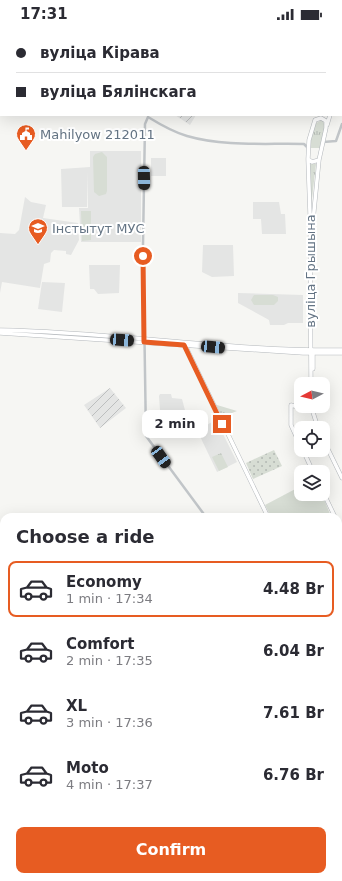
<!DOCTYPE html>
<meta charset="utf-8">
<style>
body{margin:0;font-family:"DejaVu Sans",sans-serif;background:#f7f7f7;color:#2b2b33;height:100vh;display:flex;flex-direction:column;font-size:15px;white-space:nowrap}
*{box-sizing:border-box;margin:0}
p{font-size:13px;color:#7c7c81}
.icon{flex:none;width:22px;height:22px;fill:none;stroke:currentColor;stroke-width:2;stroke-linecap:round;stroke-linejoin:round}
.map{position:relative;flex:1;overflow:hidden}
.side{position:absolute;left:0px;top:485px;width:342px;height:368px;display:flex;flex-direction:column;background:#fff;border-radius:12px 12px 0 0;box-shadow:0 4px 16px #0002}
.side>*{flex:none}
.banner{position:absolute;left:0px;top:0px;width:342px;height:88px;box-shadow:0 4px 16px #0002;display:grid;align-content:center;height:88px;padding:0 16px;background:#fff}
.needle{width:26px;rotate:263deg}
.tools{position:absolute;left:294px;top:349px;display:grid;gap:8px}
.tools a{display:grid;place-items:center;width:36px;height:36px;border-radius:8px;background:#fff;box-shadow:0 4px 16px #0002;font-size:20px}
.end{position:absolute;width:18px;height:18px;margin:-9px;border:5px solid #e75c22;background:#fff;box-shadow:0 0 0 2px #fff}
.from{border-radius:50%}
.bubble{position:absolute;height:28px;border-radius:8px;background:#fff;box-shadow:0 4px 16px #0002;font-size:13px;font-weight:800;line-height:28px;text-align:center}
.car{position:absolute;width:12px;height:24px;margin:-12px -6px;border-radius:5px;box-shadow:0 0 3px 1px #0007;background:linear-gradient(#222 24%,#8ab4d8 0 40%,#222 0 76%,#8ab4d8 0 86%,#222 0)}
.banner b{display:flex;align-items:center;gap:14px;height:38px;font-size:15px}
.banner b+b{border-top:1px solid #e1e1e2}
.banner i{width:10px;height:10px;background:#2b2b33}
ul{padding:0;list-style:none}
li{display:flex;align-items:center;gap:12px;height:56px;margin:0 8px 6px;padding:0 8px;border:2px solid transparent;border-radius:8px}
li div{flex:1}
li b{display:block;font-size:15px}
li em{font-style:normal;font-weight:800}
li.current{border-color:#e75c22}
li>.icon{width:36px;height:36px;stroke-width:1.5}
h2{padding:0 16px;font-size:18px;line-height:48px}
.button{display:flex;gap:8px;margin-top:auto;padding:8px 16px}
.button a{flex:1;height:46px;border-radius:8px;background:#e75c22;color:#fff;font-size:16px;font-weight:800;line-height:46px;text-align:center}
.status{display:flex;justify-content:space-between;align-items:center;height:28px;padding:0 20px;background:#fff;direction:ltr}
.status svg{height:11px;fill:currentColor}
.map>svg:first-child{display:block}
.built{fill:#e4e5e4}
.industrial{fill:url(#industrial-furrows)}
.grass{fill:url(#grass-tufts)}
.park{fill:url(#park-dots)}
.pitch{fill:#d7ddd4}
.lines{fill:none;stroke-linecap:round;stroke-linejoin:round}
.stream{stroke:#bec7cd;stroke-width:1}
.major-casing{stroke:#b4b8bc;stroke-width:4.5}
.minor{stroke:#c1c5c8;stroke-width:2.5}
.major{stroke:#fff;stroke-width:3.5}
.rail-casing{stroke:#a3a9af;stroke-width:2.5}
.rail{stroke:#fff;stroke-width:1;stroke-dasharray:3;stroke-linecap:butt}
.route{stroke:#e75c22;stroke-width:5}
.labels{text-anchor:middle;stroke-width:4;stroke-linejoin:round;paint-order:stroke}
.poi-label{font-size:13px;fill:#647484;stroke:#fff;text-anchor:start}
.street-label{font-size:13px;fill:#647484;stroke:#fff}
</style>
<div class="status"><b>17:31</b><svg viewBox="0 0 49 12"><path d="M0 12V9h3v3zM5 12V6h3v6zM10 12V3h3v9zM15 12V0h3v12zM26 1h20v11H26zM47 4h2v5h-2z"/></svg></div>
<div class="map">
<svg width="342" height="853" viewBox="0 0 342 853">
<defs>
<pattern id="industrial-furrows" width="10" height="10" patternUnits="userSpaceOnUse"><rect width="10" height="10" fill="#e4e5e4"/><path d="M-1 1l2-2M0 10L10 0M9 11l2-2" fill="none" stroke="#bcbebe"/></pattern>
<pattern id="grass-tufts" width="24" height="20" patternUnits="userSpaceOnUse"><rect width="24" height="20" fill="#d7ddd4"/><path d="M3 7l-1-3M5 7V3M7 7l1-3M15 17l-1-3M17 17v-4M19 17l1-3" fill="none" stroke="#b2b8b2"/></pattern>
<pattern id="park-dots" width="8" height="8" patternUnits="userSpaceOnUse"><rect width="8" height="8" fill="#d7ddd4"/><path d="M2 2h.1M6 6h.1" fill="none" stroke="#b2b8b2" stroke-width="1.8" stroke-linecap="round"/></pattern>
</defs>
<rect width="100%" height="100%" fill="#f6f6f3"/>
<path class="built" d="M90 123H141V214H81L79 180H88L87 144V179H62L61 141 90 139Z
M151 130H166V148H151Z
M25 169 31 174 46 177 43 190 78 195 79 212 71 227 66 226V223L54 222 51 225 50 234 44 236 40 260 2 254 0 265V205L15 206 19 202Z
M253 174H279L281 186H285L286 206H262L261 191H253Z
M203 217H233L234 248 212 249 202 244Z
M89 237H120L119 265 98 266 94 261H90Z
M42 254 65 255 62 284 38 281Z
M238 265 303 267V295H288L284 297H270L269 292 238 275Z
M160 366H171L172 370 182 371 186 386 181 391 170 396V401H157L156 383 160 382 159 368Z
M216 392 237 434 217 444 197 402Z
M342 556V665L340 661 338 662V559Z
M4 600V668L0 659V620L2 619 0 616V604Z"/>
<path class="industrial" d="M175 0H342V13L341 15V1Z
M175 87H196L190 97Z
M110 360 126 380 100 400 84 377Z
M342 703V750L338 751V705Z
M4 770V807L0 808V771Z"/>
<path class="grass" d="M321 92 323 93 325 98 320 120H309L315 96Z
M309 135 316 136 311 179Z
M216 376 217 377 237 383 222 389Z
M221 425 228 439 219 443 212 429Z"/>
<path class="park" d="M274 422 282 438 253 451 246 435Z"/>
<path class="pitch" d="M102 124 107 129V163L106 166 99 168 94 164 93 129 95 126Z
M81 183H91V212L82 213Z
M254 267H273L278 269V273L274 277H254L251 272Z
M301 458V466H322L330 486 323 489H271L265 477Z"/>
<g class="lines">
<path class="stream" d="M338 805H342"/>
<g class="major-casing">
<path id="major" d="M341 47 342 46
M341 57 342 56
M321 90 326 93V100L319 132 312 134 308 131 309 112 315 92Z
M327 97 330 87
M308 131 310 186 311 356
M313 193 319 132
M0 302C114 304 228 323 342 322
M0 305 303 325H342
M184 315 268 489
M313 327V341
M311 378 318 400
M323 411 342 450
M301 419 291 397V377L312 383
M303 422 313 444
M323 464 335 489
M338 496 342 504
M338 528 342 526
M0 695 4 693
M129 853 132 849
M195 853 196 850 210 853"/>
</g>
<path class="minor" d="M323 114 336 113 342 96
M206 489 146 408 143 216 145 96 148 89C161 97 173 104 187 108 225 119 266 115 304 116L308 120
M0 555 4 557"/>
<use href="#major" class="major"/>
<g class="rail-casing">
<path id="rail" d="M338 577 342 573
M338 590 342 586
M339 640 342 636
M338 654 342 648
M338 714 342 727
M0 821H4"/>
</g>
<use href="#rail" class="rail"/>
</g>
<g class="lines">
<path class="route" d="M143 228 144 314 184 317 222 396"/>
</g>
<defs>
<g id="civic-pin" transform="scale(1)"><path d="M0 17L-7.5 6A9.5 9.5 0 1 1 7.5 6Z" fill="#e75c22" stroke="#fff"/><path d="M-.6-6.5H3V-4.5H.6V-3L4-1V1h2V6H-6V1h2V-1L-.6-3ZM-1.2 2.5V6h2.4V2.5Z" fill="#fff"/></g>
<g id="university-pin" transform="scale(1)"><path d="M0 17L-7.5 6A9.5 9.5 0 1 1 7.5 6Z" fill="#e75c22" stroke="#fff"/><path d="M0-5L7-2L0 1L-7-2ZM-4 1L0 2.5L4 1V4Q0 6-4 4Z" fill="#fff"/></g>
</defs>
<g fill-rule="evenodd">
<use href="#civic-pin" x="26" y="106"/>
<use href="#university-pin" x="38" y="200"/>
</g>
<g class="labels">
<g class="poi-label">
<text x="40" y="111">Mahilyow 212011</text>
<text x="52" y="205">Інстытут МУС</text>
</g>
<g class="street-label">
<text transform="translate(310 243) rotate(-90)" y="5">вуліца Грышына</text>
</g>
</g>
</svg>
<div class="tools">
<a><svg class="needle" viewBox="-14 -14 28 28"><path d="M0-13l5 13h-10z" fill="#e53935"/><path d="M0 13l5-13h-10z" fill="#7c7c81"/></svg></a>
<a><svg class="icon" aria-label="locate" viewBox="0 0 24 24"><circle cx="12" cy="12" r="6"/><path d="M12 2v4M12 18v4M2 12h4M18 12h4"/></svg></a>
<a><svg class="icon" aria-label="layers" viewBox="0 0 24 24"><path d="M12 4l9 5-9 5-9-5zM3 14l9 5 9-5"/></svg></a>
</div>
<i class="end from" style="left:143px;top:228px"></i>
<i class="end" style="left:222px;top:396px"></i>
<div class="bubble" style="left:142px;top:382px;width:66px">2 min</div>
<i class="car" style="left:144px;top:150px;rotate:179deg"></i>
<i class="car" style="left:122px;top:312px;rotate:94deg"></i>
<i class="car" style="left:213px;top:319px;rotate:95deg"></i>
<i class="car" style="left:161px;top:429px;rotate:144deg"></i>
<div class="banner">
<b><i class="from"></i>вуліца Кірава</b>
<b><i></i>вуліца Бялінскага</b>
</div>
<section class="side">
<h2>Choose a ride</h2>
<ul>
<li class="current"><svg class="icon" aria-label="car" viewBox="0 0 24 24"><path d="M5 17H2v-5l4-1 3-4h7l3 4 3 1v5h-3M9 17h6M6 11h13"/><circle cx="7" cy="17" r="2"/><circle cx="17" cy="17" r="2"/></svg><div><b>Economy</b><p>1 min · 17:34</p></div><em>4.48 Br</em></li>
<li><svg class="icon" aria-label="car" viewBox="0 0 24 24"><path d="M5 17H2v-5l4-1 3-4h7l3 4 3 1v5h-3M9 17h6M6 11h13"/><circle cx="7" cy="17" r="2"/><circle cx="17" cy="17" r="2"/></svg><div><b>Comfort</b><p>2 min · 17:35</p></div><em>6.04 Br</em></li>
<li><svg class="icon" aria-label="car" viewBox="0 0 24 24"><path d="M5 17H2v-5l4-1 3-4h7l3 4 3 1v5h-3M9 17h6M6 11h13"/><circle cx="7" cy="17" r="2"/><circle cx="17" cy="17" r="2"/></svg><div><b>XL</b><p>3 min · 17:36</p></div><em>7.61 Br</em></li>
<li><svg class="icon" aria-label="car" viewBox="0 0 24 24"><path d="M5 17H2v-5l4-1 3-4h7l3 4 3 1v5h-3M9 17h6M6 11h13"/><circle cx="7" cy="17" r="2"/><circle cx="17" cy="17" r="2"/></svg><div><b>Moto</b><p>4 min · 17:37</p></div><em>6.76 Br</em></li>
</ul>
<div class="button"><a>Confirm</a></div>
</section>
</div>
